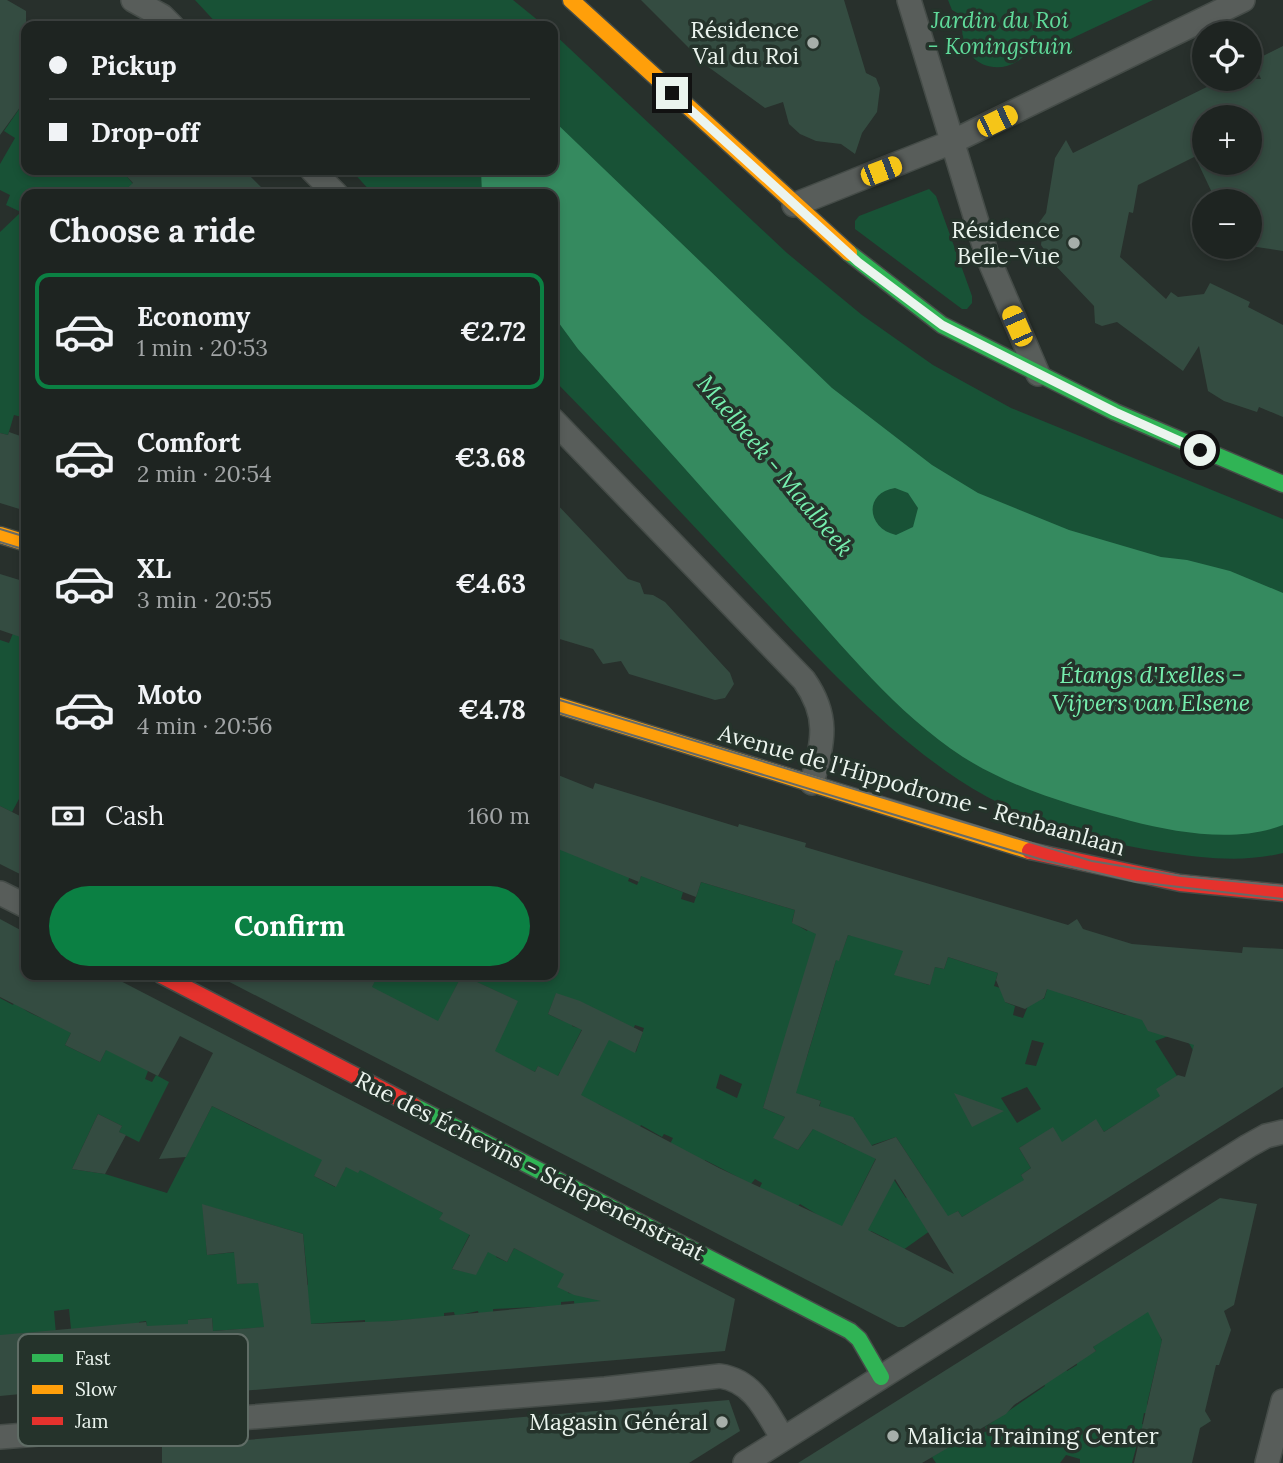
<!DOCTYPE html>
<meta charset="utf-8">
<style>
body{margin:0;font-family:Lora,serif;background:#2b302e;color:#f1f3f6;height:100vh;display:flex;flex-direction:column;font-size:26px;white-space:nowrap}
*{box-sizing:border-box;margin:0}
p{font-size:23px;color:#a1a4a5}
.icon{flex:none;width:38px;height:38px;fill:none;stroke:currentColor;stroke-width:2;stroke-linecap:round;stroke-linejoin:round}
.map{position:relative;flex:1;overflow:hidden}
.side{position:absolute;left:21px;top:189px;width:537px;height:791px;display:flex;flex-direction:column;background:#1e2421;border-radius:14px;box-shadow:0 4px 10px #0003,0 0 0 2px #3c413f}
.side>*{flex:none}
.guide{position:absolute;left:21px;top:21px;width:537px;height:154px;border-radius:14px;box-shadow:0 4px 10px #0003,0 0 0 2px #3c413f;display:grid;align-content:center;height:154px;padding:0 28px;background:#1e2421}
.controls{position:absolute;left:1192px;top:21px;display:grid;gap:14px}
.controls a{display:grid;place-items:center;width:70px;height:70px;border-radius:50%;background:#1e2421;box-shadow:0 4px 10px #0003,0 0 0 2px #3c413f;font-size:35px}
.end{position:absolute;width:32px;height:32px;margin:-16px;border:9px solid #ebf4ee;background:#111;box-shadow:0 0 0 4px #111}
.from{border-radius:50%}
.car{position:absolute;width:21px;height:42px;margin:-21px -10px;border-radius:9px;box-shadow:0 0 5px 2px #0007;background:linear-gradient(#f5c518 24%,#345 0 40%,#f5c518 0 76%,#345 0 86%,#f5c518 0)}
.guide b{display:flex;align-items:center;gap:24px;height:66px;font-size:26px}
.guide b+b{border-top:2px solid #3c413f}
.guide i{width:18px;height:18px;background:#f1f3f6}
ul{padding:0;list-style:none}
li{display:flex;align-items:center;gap:21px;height:116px;margin:0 14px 10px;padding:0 14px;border:4px solid transparent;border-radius:14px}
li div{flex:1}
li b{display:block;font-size:26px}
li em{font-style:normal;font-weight:700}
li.on{border-color:#0b8043}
li>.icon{width:63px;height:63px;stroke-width:1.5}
h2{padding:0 28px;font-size:32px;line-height:84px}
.pay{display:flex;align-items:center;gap:18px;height:77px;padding:0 28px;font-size:26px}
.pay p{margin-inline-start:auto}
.primary-button{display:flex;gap:14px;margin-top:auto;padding:14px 28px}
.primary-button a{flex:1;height:80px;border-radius:42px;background:#0b8043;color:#fff;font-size:28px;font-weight:700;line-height:80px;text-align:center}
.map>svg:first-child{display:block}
.green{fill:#185236;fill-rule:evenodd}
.water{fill:#358a5f;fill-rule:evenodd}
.building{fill:#344c41;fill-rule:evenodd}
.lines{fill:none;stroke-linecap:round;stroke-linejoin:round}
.street-casing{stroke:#454c48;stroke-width:26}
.fast-casing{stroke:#454c48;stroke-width:19}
.slow-casing{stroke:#454c48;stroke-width:19}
.jam-casing{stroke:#454c48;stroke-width:19}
.street{stroke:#585d5a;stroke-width:23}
.fast{stroke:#30b455;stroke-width:16}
.slow{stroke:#ff9f0a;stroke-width:16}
.jam{stroke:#e5322d;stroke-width:16}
.tram{stroke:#666b68;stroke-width:2}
.route{stroke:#ebf4ee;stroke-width:9}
.poi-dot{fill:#a7afaa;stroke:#25332b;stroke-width:2.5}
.labels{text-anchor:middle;stroke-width:7;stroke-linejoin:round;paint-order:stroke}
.park-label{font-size:23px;font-style:italic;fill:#5fda9a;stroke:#25332b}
.poi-label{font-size:23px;fill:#ebf4ee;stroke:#25332b;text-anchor:end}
.street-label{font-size:23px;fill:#ebf4ee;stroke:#25332b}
.water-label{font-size:24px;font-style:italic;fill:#76efae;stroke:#25332b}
.key{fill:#25332b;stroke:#606d66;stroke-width:2}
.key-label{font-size:19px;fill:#ebf4ee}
</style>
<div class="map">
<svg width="1283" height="1463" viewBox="0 0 1283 1463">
<rect width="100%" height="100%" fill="#28302c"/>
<path class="green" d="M195 0H513L545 26H219Z
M948 0H1153L1045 51 1033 46C1005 87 952 64 964 17L952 10Z
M553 33 787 253 862 315 933 365 1011 408 1283 519V853C1242 863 1204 858 1162 852 1094 842 1017 819 959 780 881 728 817 657 754 590 687 519 621 448 553 379V194H373L351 170H553Z
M26 99V170H128L125 174 141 194H26V418L14 415 8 435 0 433V232L21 212 6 205 10 195 0 190V164L15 138 4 131Z
M929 189 936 196 972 296V303L967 309H962L855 229V221L859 216Z
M14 631 26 639V786L12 812 0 806V640L9 643Z
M553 847 633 869 628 881 637 885 645 868 656 882 683 892 681 899 694 903 701 882 795 910 792 922 807 931 812 917 821 919 806 1060 836 960H839L848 935 908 945 902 964H898L895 974 929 985 935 967 944 969 948 957 998 973 994 986 1007 990 1005 1002 1015 1006 1013 1015 1023 1018 1032 996 1044 999 1050 980 1071 997 1125 1015 1195 1007 1194 1052 1182 1031 1155 1041 1179 1079C1157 1105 1132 1114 1104 1132L1096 1120 1089 1143 1030 1142 1019 1148 1031 1168 1021 1175 1025 1180 984 1214 979 1207 962 1217 958 1211 889 1260V1240L871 1231 861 1242 800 1204 796 1208 758 1191 762 1183 755 1179 751 1184 705 1160 703 1164 668 1148 673 1138 664 1134 662 1137 641 1125 636 1134 620 1116 598 1104 588 1122 573 1077 560 1072 551 1089 545 1070 538 1066 535 1072 369 992 378 975H553ZM462 975 517 1001H449ZM556 994 608 1041 572 1049 582 1029 572 1026 574 1019 563 1021 548 1014ZM635 1025 644 1028 636 1052 625 1047ZM1032 1040 1044 1043 1036 1066 1025 1064ZM720 1074 742 1084 737 1098 716 1088ZM770 1086 821 1101 813 1129 798 1150 774 1138 785 1117 763 1108ZM1027 1087 1041 1109 1017 1123 1001 1098ZM845 1115 855 1119 846 1145 836 1140ZM896 1137 927 1184 906 1198 894 1180 854 1202 878 1154 872 1145Z
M0 998 13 1005 15 1000C28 1018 54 1021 74 1027L65 1045 100 1062 110 1042 148 1071 145 1079 152 1082 156 1075 169 1082 139 1142 119 1132 122 1126 98 1114 72 1169 105 1174 167 1193 212 1106 256 1128 326 1154 314 1176 335 1187 346 1167 362 1166 443 1213 440 1219 473 1228 452 1269 476 1274 494 1240 503 1245 496 1257 507 1262 514 1248 534 1258 560 1256 572 1281 568 1293 577 1294 631 1284 576 1321 574 1301 561 1302V1306L493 1309V1315L479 1316 478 1311 455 1316 454 1312 444 1313V1317L365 1323V1320L213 1331 212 1318 188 1320 189 1338 147 1326 146 1321 139 1322V1329L72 1339 69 1309 54 1311 57 1346 0 1335ZM203 1205 303 1234 308 1285 260 1289 258 1282 238 1284 237 1277 255 1250 207 1255Z
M1148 1305 1162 1341 1147 1404 1148 1414 1144 1413 1142 1424 1149 1426 1147 1434 1140 1433 1132 1463H1080V1459L1066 1455 1060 1463H936L932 1457 973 1430 977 1436 987 1431 985 1427 1045 1386 1035 1367 1064 1365 1067 1371 1077 1365 1076 1361 1096 1351 1093 1347Z"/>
<path class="water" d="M553 120 832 388 932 465 978 493 1069 530 1161 557 1187 560 1230 571 1283 593V825C1237 843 1178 833 1131 821 1073 806 1014 789 963 757 896 713 843 647 790 587 719 507 649 428 578 349L553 315V194H482L481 170H553ZM895 488 908 493 918 508 913 527 896 535C867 529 863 493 895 488Z"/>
<path class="building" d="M0 0H7L26 11V99L0 135Z
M641 0H844L866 73 876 78 880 88 877 112 862 133 855 154 841 144 816 141 800 134 789 124 783 102 765 108 707 66Z
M1283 46V251L1250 246V201H1216L1198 163H1250V117H1204V152L1138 185 1133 213 1129 212 1120 257 1166 299 1171 292 1178 297 1204 294 1210 283 1250 302 1248 307 1283 325V417L1259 407 1257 412 1224 401 1208 391 1199 346 1183 371 1117 322 1102 326 1095 323 1094 306 1054 264 1041 245 1042 237 1038 224 1046 213 1055 158 1066 140 1073 153 1223 79H1261L1253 61Z
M121 170H244L268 194H121L133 183Z
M9 432 26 438V511L0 503V433L8 435Z
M553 500 628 579 640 583 644 594 653 595 665 602 730 673 734 684 725 698 715 700 629 674 621 661 603 664 593 649 553 637Z
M0 574 26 582V639L0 630Z
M553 773 593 789 595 783 738 827 739 824 771 833 806 843 805 847 1068 925 1077 919 1083 929 1132 944 1242 953 1243 947 1283 949V1087L904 1327H898L216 975H378L372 987 438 1021 462 975 518 1001 495 1051 535 1072 538 1066 558 1076 582 1030 548 1014 556 993 580 1001 643 1032 635 1053 609 1040 581 1095 719 1168 842 1226 876 1159 813 1129 798 1150 773 1138 785 1117 763 1108 816 934 792 923 795 910 701 882 696 897 641 876 639 882 553 847ZM848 935 903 951 894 975 930 985 935 967 944 969 948 957 998 973 996 980 1005 1002 1025 1009 1044 998 1047 989 1142 1020 1148 1031 1194 1045 1185 1077 1178 1075 1156 1089 1160 1096 1104 1132 1096 1119 1062 1142 1053 1127 1019 1148 1031 1168 1021 1175 1024 1180 962 1217 958 1211 948 1216 896 1137 872 1146 853 1117 819 1106 821 1101 796 1093 836 960 839 961ZM895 1179 954 1274 868 1230Z
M0 806 26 819V877L0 864Z
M0 919 26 933V975H109L735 1299 725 1351 24 1409 21 1394 0 1396V1335L146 1322 147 1326 188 1324V1320L212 1318 213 1331 264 1327 258 1283 237 1284 234 1252 207 1255 202 1204 303 1234 311 1324 391 1321 601 1301 574 1295 557 1287 564 1274 514 1248 507 1262 488 1252 476 1275 452 1269 470 1235 439 1219 443 1213 360 1170 358 1173 346 1167 336 1187 314 1176 322 1160 212 1106 186 1157 159 1159 213 1053 180 1036 158 1076 106 1050 100 1062 65 1045 71 1033 0 997Z
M954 1093 1004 1111 972 1127Z
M98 1114 122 1126 119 1132 126 1135 105 1174 72 1169Z
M1220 1198 1257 1204 1234 1305 1224 1311 1231 1330 1219 1365H1216L1205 1411 1211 1421 1200 1428 1192 1463H1134L1162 1340 1148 1312 1093 1347 1096 1351 1014 1405 1006 1414 922 1463H798Z
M729 1400 740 1431 689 1463H162V1447Z"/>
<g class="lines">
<g class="street-casing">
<path id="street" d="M133 0 162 16 172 26
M909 0 987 255 1038 374
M312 170 336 194
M794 205 952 142 1243 0
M553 420 804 680C830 717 823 741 812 783
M0 893 26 906
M0 1437 605 1389 720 1376C754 1381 766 1411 783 1439
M745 1463 1248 1146 1266 1136 1283 1132
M1267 1463 1283 1401"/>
</g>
<g class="fast-casing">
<path id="fast" d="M849 253 942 325 1115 412 1283 484
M414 1106 850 1331 859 1339 881 1377"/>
</g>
<g class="slow-casing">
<path id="slow" d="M571 0 849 253
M0 535 26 543
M553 704 1030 851"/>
</g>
<g class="jam-casing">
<path id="jam" d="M1030 851 1180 883 1283 893
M161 975 414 1106"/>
</g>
<use href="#street" class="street"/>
<use href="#fast" class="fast"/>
<use href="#slow" class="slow"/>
<use href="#jam" class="jam"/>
<path class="tram" d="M0 529 26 537
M0 542 26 550
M553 698 1092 861 1181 876 1283 886
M553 711 1043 860 1136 882 1283 899"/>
</g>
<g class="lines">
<path class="route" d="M672 93 858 262 942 325 1115 412 1200 450"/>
</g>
<g class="poi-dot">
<circle cx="813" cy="43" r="7"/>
<circle cx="1074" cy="243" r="7"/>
<circle cx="722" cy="1422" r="7"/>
<circle cx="893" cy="1436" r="7"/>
</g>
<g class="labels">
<g class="park-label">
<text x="1000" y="28">Jardin du Roi<tspan x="1000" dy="26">- Koningstuin</tspan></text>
</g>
<g class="poi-label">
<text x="799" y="38">Résidence<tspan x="799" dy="26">Val du Roi</tspan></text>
<text x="1060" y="238">Résidence<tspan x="1060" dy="26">Belle-Vue</tspan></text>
<text x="708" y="1430">Magasin Général</text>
<text x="907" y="1444" text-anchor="start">Malicia Training Center</text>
</g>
<g class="street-label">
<text transform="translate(922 790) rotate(16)" y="8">Avenue de l'Hippodrome - Renbaanlaan</text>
<text transform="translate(530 1166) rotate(27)" y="8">Rue des Échevins - Schepenenstraat</text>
</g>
<g class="water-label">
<text transform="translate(775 466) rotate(50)" y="8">Maelbeek - Maalbeek</text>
<text x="1151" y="683">Étangs d'Ixelles -<tspan x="1151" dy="28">Vijvers van Elsene</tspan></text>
</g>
</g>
<rect x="18" y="1334" width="230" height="112" rx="10" class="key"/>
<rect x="32" y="1354" width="31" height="8" fill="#30b455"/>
<rect x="32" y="1385" width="31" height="9" fill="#ff9f0a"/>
<rect x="32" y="1417" width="31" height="8" fill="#e5322d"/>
<g class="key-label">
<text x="75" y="1365">Fast</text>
<text x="75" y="1396">Slow</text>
<text x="75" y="1428">Jam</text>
</g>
</svg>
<div class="controls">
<a><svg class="icon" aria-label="locate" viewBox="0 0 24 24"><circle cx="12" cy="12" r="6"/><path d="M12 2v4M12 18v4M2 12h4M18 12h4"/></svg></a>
<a>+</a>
<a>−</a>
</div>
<i class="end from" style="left:1200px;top:450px"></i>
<i class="end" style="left:672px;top:93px"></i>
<i class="car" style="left:997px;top:121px;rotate:64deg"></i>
<i class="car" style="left:881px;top:171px;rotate:69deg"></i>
<i class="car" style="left:1017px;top:326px;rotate:336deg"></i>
<div class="guide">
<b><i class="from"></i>Pickup</b>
<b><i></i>Drop-off</b>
</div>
<section class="side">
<h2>Choose a ride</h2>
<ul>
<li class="on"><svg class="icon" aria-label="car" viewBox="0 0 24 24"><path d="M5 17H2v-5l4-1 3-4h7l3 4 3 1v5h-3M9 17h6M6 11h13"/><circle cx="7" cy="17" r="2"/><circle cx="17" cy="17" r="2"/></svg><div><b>Economy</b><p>1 min · 20:53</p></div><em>€2.72</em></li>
<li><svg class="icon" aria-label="car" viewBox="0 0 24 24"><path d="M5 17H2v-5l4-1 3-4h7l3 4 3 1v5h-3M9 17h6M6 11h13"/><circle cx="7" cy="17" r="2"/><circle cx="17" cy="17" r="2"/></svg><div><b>Comfort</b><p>2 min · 20:54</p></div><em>€3.68</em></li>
<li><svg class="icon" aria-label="car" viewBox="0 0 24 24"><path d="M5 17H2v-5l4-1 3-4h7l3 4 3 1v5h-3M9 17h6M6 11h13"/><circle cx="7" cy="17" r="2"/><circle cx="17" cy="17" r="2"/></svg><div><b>XL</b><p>3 min · 20:55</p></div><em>€4.63</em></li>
<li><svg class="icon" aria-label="car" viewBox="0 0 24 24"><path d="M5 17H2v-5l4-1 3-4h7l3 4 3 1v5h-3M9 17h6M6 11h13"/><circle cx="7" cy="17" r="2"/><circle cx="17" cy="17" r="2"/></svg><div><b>Moto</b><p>4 min · 20:56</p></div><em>€4.78</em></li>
</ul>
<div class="pay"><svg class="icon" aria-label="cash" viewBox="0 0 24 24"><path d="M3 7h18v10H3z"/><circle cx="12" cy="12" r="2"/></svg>Cash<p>160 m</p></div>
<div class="primary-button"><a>Confirm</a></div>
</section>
</div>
